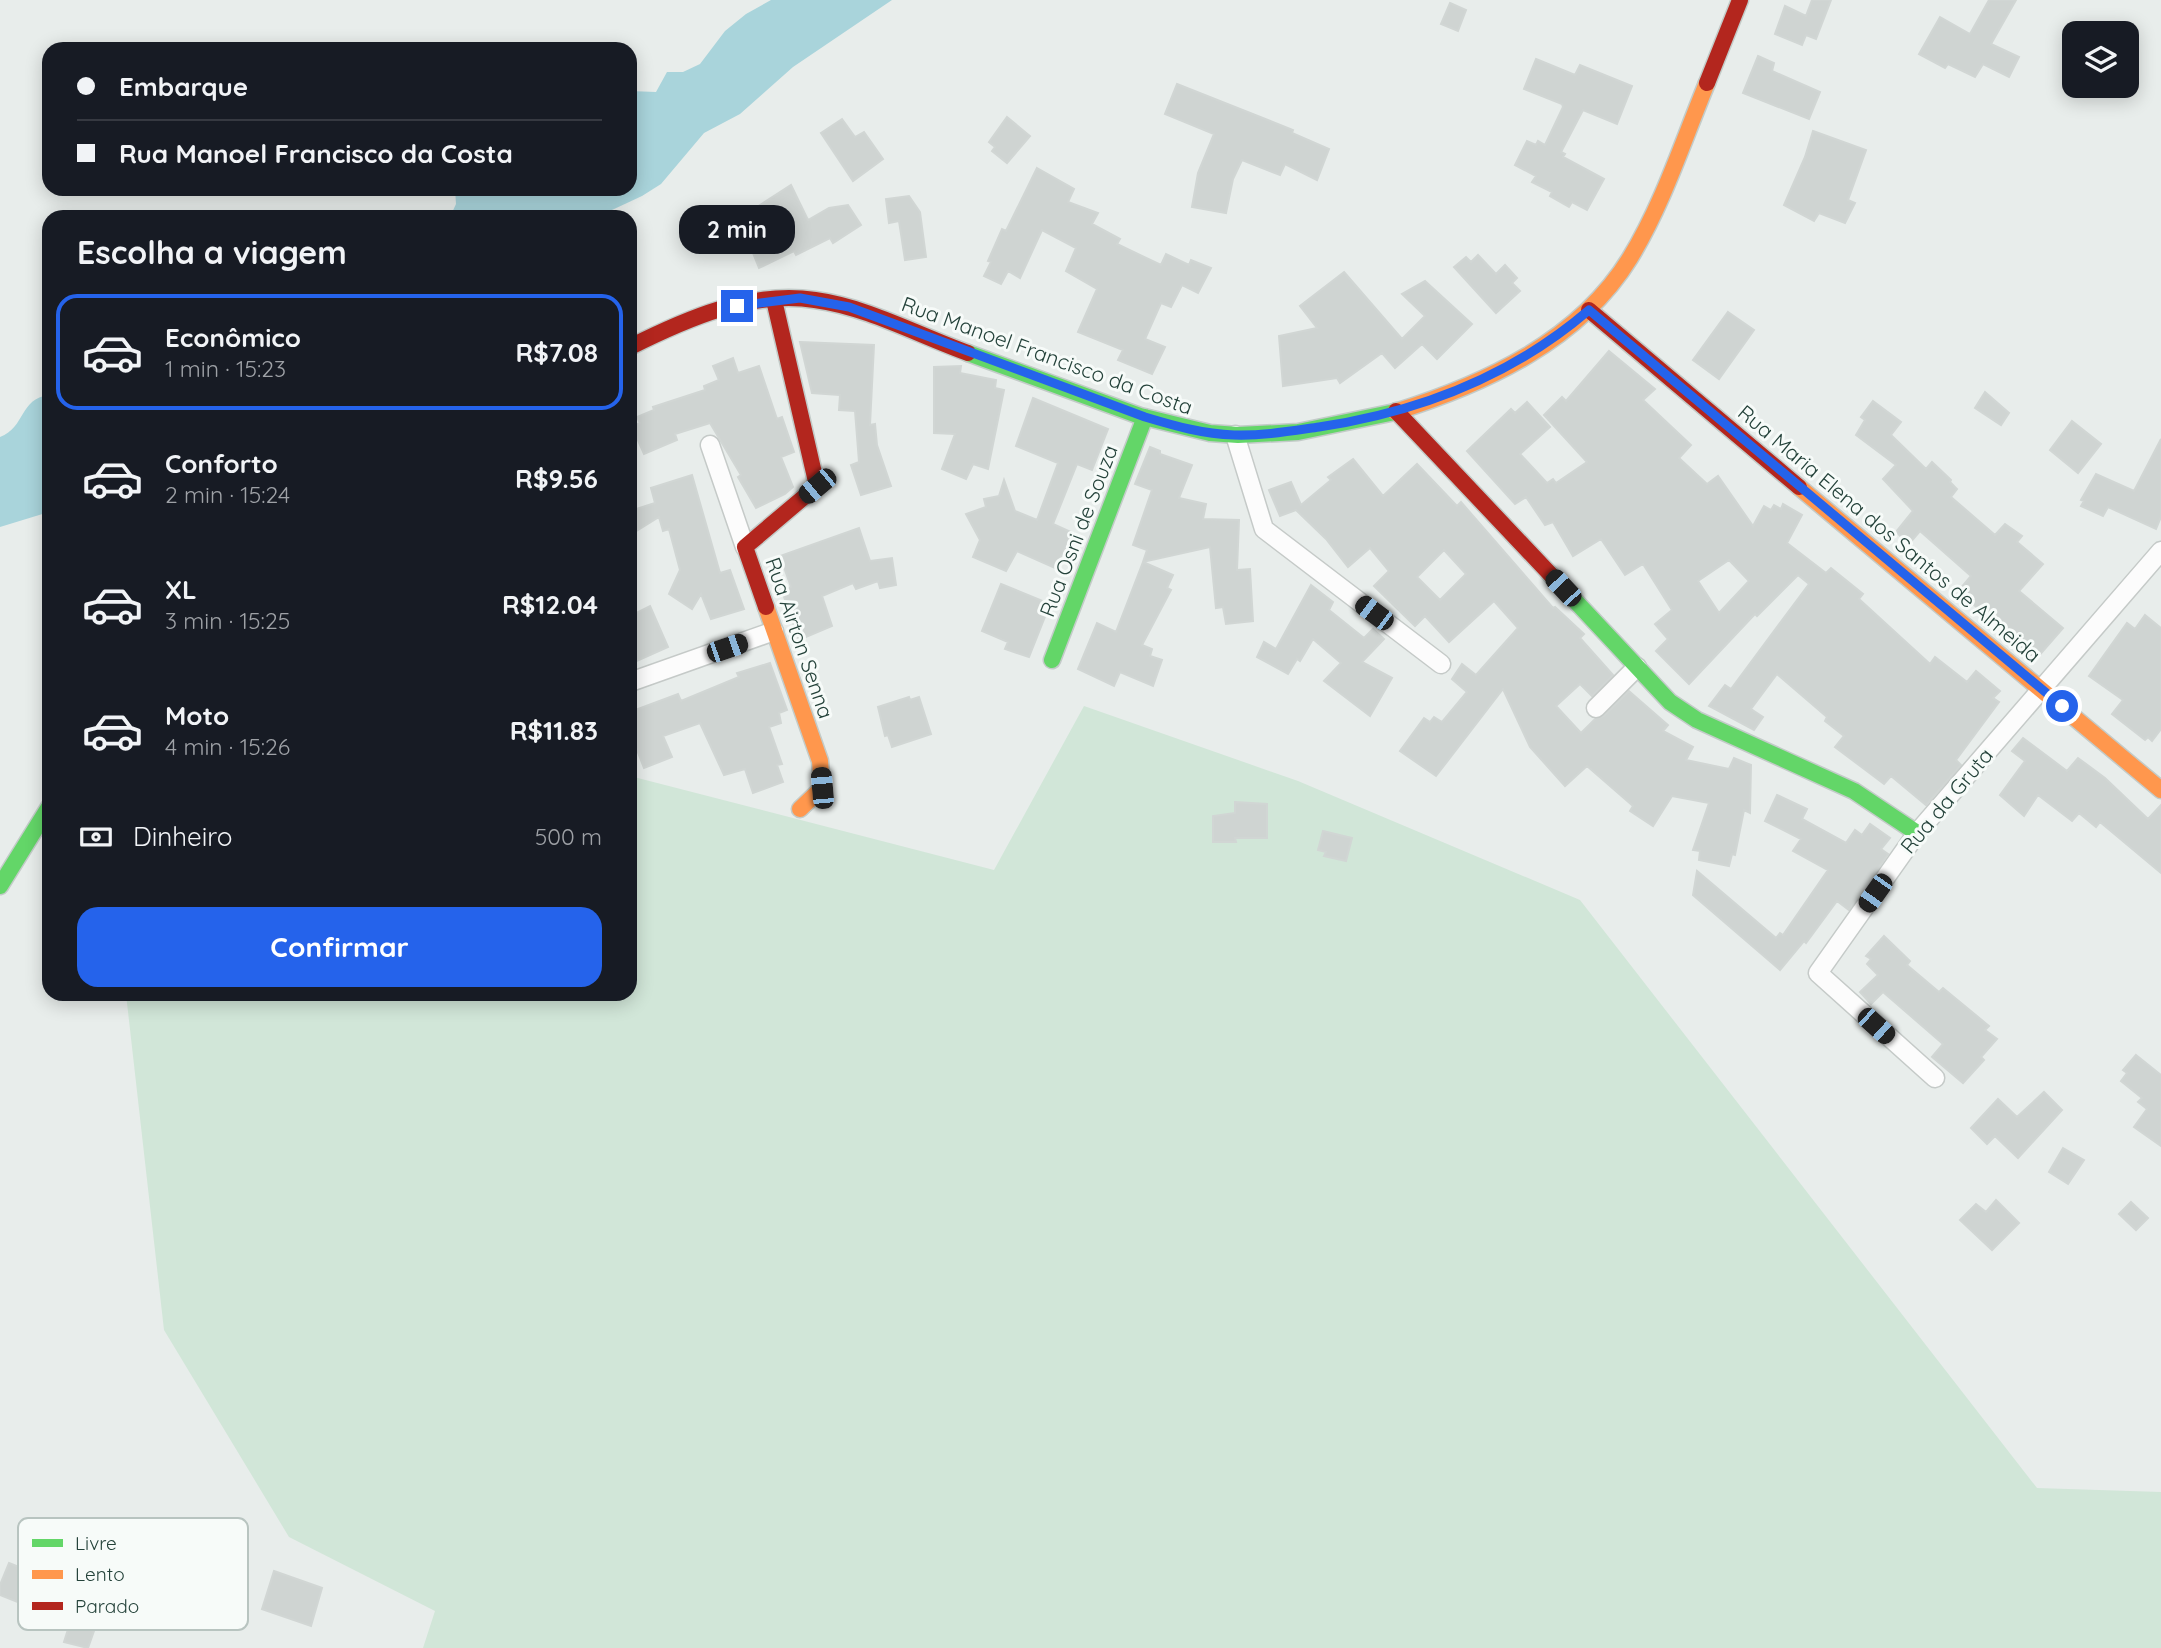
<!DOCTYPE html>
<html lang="pt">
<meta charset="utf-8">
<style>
body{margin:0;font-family:Quicksand,sans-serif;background:#20242c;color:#f1f3f6;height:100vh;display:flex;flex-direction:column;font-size:26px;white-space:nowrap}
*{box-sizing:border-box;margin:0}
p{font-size:23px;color:#9ea1a6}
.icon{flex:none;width:38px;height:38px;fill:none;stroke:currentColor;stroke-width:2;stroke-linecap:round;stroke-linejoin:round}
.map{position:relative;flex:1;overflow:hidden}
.details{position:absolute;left:42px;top:210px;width:595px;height:791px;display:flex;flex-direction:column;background:#171b24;border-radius:21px;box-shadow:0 4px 18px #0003}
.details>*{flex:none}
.guide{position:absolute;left:42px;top:42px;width:595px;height:154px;border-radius:21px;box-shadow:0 4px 18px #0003;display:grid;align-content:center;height:154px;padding:0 35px;background:#171b24}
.buttons{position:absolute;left:2062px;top:21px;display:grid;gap:14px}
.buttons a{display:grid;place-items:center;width:77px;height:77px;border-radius:14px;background:#171b24;box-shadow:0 4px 18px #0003;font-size:35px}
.end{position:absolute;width:32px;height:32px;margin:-16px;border:9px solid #2563eb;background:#fff;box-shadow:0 0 0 4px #fff}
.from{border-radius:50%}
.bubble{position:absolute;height:49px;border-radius:21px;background:#171b24;box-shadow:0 4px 18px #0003;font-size:23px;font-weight:700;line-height:49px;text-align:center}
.car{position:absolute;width:21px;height:42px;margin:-21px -10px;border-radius:9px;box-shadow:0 0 5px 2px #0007;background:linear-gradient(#222 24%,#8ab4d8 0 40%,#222 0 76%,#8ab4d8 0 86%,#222 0)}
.guide b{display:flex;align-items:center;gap:24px;height:66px;font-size:26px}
.guide b+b{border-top:2px solid #363941}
.guide i{width:18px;height:18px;background:#f1f3f6}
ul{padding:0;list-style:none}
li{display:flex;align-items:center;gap:21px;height:116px;margin:0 14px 10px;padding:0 21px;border:4px solid transparent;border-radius:21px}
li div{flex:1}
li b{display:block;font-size:26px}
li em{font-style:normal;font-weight:700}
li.current{border-color:#2563eb}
li>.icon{width:63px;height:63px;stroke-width:1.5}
h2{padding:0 35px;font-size:32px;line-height:84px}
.pay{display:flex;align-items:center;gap:18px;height:77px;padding:0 35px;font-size:26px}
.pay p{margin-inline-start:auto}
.action{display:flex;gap:14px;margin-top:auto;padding:14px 35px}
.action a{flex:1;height:80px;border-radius:21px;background:#2563eb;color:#fff;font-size:28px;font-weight:700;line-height:80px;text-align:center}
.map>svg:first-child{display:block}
.green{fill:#d1e6d8}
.water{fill:#a9d4db}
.building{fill:#cfd4d2;stroke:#d1d6d4;stroke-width:2;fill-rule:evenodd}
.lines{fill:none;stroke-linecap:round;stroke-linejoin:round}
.street-casing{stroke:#c5cac8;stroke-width:21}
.fast-casing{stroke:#c3cbc8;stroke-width:19}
.slow-casing{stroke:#c3cbc8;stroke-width:19}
.jam-casing{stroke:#c3cbc8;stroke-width:19}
.street{stroke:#fcfcfc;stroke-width:18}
.fast{stroke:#63d668;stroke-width:16}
.slow{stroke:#ff974d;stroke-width:16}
.jam{stroke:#b3261e;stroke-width:16}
.route{stroke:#2563eb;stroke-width:9}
.labels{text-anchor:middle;stroke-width:6;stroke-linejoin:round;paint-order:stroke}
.street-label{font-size:21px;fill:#24423a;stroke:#f7fbf9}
.key{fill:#f7fbf9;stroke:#b8c4c0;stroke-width:2}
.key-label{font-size:19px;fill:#24423a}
</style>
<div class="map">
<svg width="2161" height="1648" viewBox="0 0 2161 1648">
<rect width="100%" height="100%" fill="#e8edeb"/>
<path class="green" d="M1084 706 1298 781 1580 900 2037 1488 2161 1492V1648H423L435 1611 289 1537 164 1330 126 994H630V776L994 870Z"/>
<path class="water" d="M771 0H892L793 67 740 114 704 133 661 184 642 196 597 217H450L456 204 455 189H630V91L656 92 667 72H683L700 64 725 31 746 14Z
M49 395V512L0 527V437C26 427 19 399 49 395Z"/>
<path class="building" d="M1812 0H1831L1816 39 1806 35 1802 45 1775 34 1785 6 1806 16Z
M1989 0H2016L1991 44 2019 57 2009 77 1983 64 1975 77 1948 64 1945 68 1919 54 1940 17 1970 34Z
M1450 3 1466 10 1458 31 1441 24Z
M1758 56 1774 63 1772 71 1820 92 1809 119 1743 93Z
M1536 59 1575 75 1580 65 1632 86 1617 124 1583 110 1561 152 1565 154 1563 157 1604 179 1587 210 1572 202 1569 207 1550 196 1552 192 1532 182 1536 176 1515 165 1527 141 1536 145 1538 141 1545 145 1563 107 1562 104 1524 89Z
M1177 84 1293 130 1292 133 1329 149 1317 180 1285 164 1280 175 1242 160 1233 179 1226 213 1192 207 1198 173 1214 134 1165 114Z
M1007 117 1030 136 1007 163 992 151 995 147 989 142Z
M842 119 855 137 864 132 883 159 853 181 821 133Z
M1813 131 1866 150 1848 200 1855 203 1845 223 1819 213 1814 221 1784 205 1805 157Z
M1037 168 1074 189 1068 202 1098 213 1092 224 1120 239 1117 244 1161 265 1166 254 1189 265 1191 260 1211 268 1198 293 1182 285 1171 307 1161 303 1145 339 1165 347 1152 374 1118 360 1123 350 1078 332 1097 289 1066 271 1076 248 1042 230 1020 278 1008 271 1001 284 984 276 991 262 988 261 1002 229 1006 231Z
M791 185 808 220 829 208 848 205 861 225 833 243 830 238 796 255 794 251 759 268 745 233 749 232 740 218Z
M909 196 920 212 926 257 905 260 899 221 889 223 886 199Z
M1478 255 1496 274 1505 265 1517 278 1512 283 1520 291 1496 313 1454 267 1466 257 1471 262Z
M1344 272 1402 339 1425 316 1402 294 1425 281 1472 324 1437 359 1422 344 1395 368 1382 353 1340 383 1337 378 1283 386 1279 336 1317 328 1300 306Z
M1728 312 1754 330 1719 379 1693 360Z
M800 342 874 345 870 425 875 424 877 445 891 486 861 495 851 465 859 462 855 411 839 410 840 395 812 393Z
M1609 351 1655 389 1643 400 1691 445 1679 458 1707 484 1718 476 1753 526 1764 506 1771 510 1774 505 1781 509 1783 504 1802 515 1787 543 1826 573 1831 568 1863 594 1859 599 1930 664 1935 657 1967 682 1976 671 2000 691 1993 698 1999 702 1956 760 1961 765 1926 805 1891 776 1884 784 1835 747 1844 736 1825 721 1827 717 1777 674 1751 709 1763 717 1754 730 1709 706 1725 685 1731 689 1809 584 1798 575 1757 616 1755 614 1689 684 1656 651 1668 639 1655 624 1672 610 1643 564 1625 575 1601 539 1573 556 1553 522 1545 525 1526 497 1515 504 1467 451 1511 409 1515 413 1527 402 1550 427 1520 454 1547 483 1553 479 1556 483 1587 462 1544 415 1562 397 1566 401ZM1729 560 1749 581 1719 613 1698 581Z
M733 358 738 373 759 366 777 419 782 417 794 452 781 457 793 487 785 494 756 508 738 477 741 475 710 423 675 434 677 440 644 454 632 427 640 423 637 417 654 410 653 407 705 390 704 386 719 380 713 366Z
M961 366 960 373 996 380 995 388 1004 390 988 469 973 464 966 479 942 469 955 434 934 433V367Z
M1985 392 2009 413 2001 425 1975 408Z
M1033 398 1108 429 1092 470 1077 464 1053 524 1073 533 1055 568 1017 551 1006 571 973 557 980 540 966 514 986 507 984 499 999 496 1004 480 1015 511 1037 520 1058 463 1016 446Z
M1873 401 1901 422 1891 435 1926 469 1932 462 1951 480 1950 482 1957 489 1951 497 1995 535 2005 524 2022 536 2017 542 2043 564 2019 591 2063 628 2036 659 1966 598 1968 596 1960 589 1971 576 1920 531 1909 544 1896 532 1913 511 1883 479 1896 465 1856 435 1865 420 1861 417Z
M2072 421 2101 444 2078 473 2050 450Z
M2161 439V517L2156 529 2108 507 2103 516 2081 506 2084 501 2081 500 2096 474 2134 491Z
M1150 447 1160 451V454L1192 465 1179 498 1206 504 1203 519 1239 520 1237 570 1250 569 1253 621 1226 624 1223 607 1216 608 1210 547 1143 562 1147 550 1133 545 1152 490 1135 484Z
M1353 459 1383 496 1417 464 1457 506 1461 502 1553 608 1555 607 1584 634 1580 638 1613 675 1592 696 1580 684 1556 706 1581 733 1595 719 1604 716 1629 691 1668 725 1663 731 1693 747 1686 760 1729 769 1734 758 1751 765 1750 813 1744 810 1735 855 1732 854 1729 866 1699 860 1700 851 1693 850 1709 803 1672 796 1653 826 1630 811 1633 806 1587 766 1565 786 1530 747 1503 689 1436 776 1400 751 1424 718 1430 722 1434 717 1442 722 1467 692 1452 679 1462 664 1476 675 1518 628 1494 601 1449 642 1425 616 1415 626 1374 586 1389 571 1370 548 1348 567 1326 539 1296 510 1280 516 1269 490 1291 482 1301 505 1331 480 1328 477ZM1444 550 1466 574 1440 600 1417 577Z
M692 475 720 573 730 570 744 609 711 619 701 594 692 609 669 594 680 570 669 529 663 531 659 517 630 535V511L655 503 651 488Z
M859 528 870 561 892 558 896 585 880 588 878 581 856 589 853 583 822 596 832 626 799 640 782 591 791 587 780 556Z
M1143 562 1173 575 1167 588 1171 590 1142 645 1152 649 1150 656 1162 660 1153 686 1120 672 1114 686 1078 669 1097 623 1116 632Z
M1001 584 1050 604 1029 657 1005 649 1008 642 982 631Z
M1311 585 1333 602 1329 610 1364 638 1373 629 1384 639 1362 662 1392 678 1370 716 1324 681 1341 663 1313 639 1300 661 1297 659 1288 674 1257 657 1264 642 1276 649Z
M650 606 668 647 630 664V616Z
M2145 615 2161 628V729L2152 741 2148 737 2145 740 2112 714 2123 700 2089 676 2127 623 2135 629Z
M770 663 787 710 779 713 781 723 769 727 782 764 777 765 783 782 753 793 745 769 724 775 700 723 663 736 672 757 644 768 630 732V712L678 694 681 701 739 677 737 673Z
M909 697 910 700 919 697 931 734 892 747 888 735 885 736 878 707Z
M2023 738 2067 771 2078 758 2105 778 2148 819 2161 805V873L2100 822 2096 827 2079 813 2072 821 2038 795 2024 816 2000 795 2025 761 2012 751Z
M1777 795 1807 809 1802 819 1846 843 1855 830 1862 835 1870 824 1890 838 1881 849 1888 854 1849 910 1837 901 1806 943 1804 941 1780 970 1693 895 1697 871 1776 938 1780 933 1783 935 1828 870 1793 851 1801 839 1765 821Z
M1235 802 1267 804V838H1235L1236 842H1213V816L1235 813Z
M1323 831 1352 838 1346 861 1324 856 1326 852 1318 850Z
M1884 936 1910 961 1907 965 1939 992 1943 988 1989 1026 1985 1030 1997 1039 1981 1057 1984 1060 1963 1083 1932 1057 1943 1044 1883 992 1871 1004 1860 992 1878 975 1867 964 1871 959 1866 956Z
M2136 1055 2161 1075V1146L2134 1127 2147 1109 2138 1102 2142 1098 2121 1081 2127 1073 2123 1070Z
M2044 1092 2062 1110 2018 1158 1995 1136 1987 1144 1971 1128 1998 1099 2017 1117Z
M2063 1148 2084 1160 2068 1184 2049 1172Z
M1996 1200 2019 1223 1992 1250 1960 1220 1976 1204 1986 1212Z
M2131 1202 2148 1218 2136 1230 2119 1214Z
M9 1563 39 1575 25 1605 0 1595V1585Z
M274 1571 322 1588 311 1626 262 1609Z
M70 1623 94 1631 88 1648 64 1642Z"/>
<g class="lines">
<g class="street-casing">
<path id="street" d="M1235 435 1264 529 1441 664
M710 445 745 547
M633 681 774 631
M1596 708 1637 667
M1935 1078 1818 973 1917 833 2161 551"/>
</g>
<g class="fast-casing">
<path id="fast" d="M968 353 1140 416 1210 433 1238 435 1298 432 1395 412
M1551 575 1670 702 1697 720 1854 791 1917 833
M1052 660 1145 417
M0 886 49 807"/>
</g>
<g class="slow-casing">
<path id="slow" d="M1395 412C1485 384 1579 341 1630 258 1663 204 1683 141 1707 83
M1799 487 2161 790
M766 607 820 761 822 788 800 809"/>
</g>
<g class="jam-casing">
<path id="jam" d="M1707 83 1740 0
M1589 310 1799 487
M630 347C686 319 751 290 815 300 867 307 918 335 968 353
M1396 411 1551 575
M766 607 745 547 817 486 774 300"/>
</g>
<use href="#street" class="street"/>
<use href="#fast" class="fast"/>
<use href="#slow" class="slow"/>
<use href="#jam" class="jam"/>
</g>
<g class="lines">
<path class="route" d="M737 306 800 298 849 307 1145 417C1175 426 1203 434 1234 435 1262 436 1291 431 1319 427 1419 412 1512 376 1589 310L2062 706"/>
</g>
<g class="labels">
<g class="street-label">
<text transform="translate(1047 356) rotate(20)" y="7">Rua Manoel Francisco da Costa</text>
<text transform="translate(1079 531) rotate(-69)" y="7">Rua Osni de Souza</text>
<text transform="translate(1889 534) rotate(40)" y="7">Rua Maria Elena dos Santos de Almeida</text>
<text transform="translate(799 638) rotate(71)" y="7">Rua Airton Senna</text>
<text transform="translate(1947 801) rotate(-50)" y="7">Rua da Gruta</text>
</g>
</g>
<rect x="18" y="1518" width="230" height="112" rx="10" class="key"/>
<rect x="32" y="1539" width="31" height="8" fill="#63d668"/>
<rect x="32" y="1570" width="31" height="9" fill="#ff974d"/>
<rect x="32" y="1602" width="31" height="8" fill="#b3261e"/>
<g class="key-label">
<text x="75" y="1550">Livre</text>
<text x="75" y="1581">Lento</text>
<text x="75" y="1613">Parado</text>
</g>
</svg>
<div class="buttons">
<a><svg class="icon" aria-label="layers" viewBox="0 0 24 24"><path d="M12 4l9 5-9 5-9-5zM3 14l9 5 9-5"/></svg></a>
</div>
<i class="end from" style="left:2062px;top:706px"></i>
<i class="end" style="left:737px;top:306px"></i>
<div class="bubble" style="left:679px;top:205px;width:116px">2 min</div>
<i class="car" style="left:817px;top:486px;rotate:230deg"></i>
<i class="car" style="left:1563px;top:588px;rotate:317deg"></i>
<i class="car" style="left:1374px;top:613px;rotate:307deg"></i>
<i class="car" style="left:727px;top:648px;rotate:71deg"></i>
<i class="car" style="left:822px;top:788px;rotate:355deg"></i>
<i class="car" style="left:1875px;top:893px;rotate:215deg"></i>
<i class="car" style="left:1876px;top:1026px;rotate:132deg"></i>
<div class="guide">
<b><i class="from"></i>Embarque</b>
<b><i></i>Rua Manoel Francisco da Costa</b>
</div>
<section class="details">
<h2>Escolha a viagem</h2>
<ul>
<li class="current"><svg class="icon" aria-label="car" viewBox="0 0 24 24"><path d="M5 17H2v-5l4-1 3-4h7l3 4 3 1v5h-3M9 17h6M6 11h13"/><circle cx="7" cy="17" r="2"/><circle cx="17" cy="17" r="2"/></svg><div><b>Econômico</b><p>1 min · 15:23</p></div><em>R$7.08</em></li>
<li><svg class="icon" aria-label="car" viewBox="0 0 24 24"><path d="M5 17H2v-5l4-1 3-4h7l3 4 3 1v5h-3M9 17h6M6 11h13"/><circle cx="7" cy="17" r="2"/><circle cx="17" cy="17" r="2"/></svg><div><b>Conforto</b><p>2 min · 15:24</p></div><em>R$9.56</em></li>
<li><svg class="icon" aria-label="car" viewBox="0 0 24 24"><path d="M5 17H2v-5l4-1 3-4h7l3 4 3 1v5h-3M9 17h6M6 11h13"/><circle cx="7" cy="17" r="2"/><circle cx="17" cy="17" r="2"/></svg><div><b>XL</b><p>3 min · 15:25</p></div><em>R$12.04</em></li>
<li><svg class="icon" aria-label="car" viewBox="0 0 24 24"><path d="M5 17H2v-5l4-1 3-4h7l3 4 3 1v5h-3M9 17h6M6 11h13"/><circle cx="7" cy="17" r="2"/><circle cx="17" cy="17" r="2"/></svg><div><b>Moto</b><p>4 min · 15:26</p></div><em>R$11.83</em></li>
</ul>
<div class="pay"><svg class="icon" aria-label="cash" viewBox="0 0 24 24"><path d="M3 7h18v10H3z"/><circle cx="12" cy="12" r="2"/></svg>Dinheiro<p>500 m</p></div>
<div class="action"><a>Confirmar</a></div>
</section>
</div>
